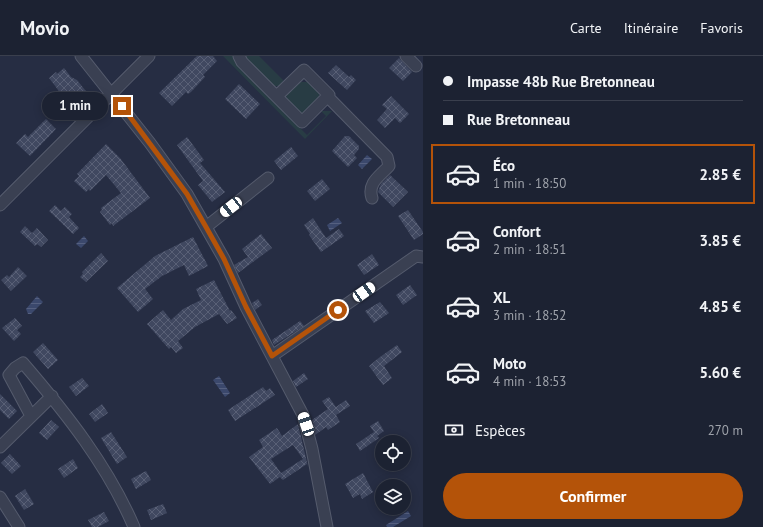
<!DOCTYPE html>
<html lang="fr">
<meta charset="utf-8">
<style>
body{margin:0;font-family:"PT Sans",sans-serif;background:#292f3e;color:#f1f3f6;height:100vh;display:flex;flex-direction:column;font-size:15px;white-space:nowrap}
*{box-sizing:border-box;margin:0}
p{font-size:13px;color:#a0a4ac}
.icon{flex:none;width:22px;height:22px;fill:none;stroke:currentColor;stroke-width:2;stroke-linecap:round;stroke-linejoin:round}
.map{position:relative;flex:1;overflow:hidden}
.panel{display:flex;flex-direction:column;background:#1c2232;width:340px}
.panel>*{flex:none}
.banner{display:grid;align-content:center;height:88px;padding:0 20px;background:#1c2232}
.fabs{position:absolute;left:375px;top:379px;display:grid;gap:8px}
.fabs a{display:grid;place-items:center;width:36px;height:36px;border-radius:50%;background:#1c2232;box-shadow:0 2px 10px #0003,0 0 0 1px #3a3f4d;font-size:20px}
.end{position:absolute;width:18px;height:18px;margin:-9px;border:5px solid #b45309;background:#fff;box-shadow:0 0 0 2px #fff}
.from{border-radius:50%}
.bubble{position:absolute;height:28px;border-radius:14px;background:#1c2232;box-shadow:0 2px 10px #0003,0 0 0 1px #3a3f4d;font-size:13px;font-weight:800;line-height:28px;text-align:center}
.car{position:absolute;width:12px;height:24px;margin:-12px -6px;border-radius:5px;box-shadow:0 0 3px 1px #0007;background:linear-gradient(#fff 24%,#345 0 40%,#fff 0 76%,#345 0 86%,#fff 0)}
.banner b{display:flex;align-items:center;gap:14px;height:38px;font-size:15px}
.banner b+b{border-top:1px solid #3a3f4d}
.banner i{width:10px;height:10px;background:#f1f3f6}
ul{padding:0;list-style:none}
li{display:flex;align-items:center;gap:12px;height:60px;margin:0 8px 6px;padding:0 12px;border:2px solid transparent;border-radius:0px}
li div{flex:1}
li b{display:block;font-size:15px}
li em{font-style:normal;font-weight:800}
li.on{border-color:#b45309}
li>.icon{width:36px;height:36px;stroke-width:1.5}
.pay{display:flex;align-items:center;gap:10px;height:44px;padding:0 20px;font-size:15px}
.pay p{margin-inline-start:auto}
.cta{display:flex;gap:8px;margin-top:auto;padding:8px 20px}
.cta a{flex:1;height:46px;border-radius:24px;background:#b45309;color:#fff;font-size:16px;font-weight:800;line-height:46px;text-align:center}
header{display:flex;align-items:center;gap:24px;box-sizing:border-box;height:56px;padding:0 20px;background:#1c2232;border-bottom:1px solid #3a3f4d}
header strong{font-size:19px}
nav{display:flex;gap:22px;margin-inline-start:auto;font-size:14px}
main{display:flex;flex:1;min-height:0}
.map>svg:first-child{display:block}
.grass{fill:#283c44}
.water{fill:url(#water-rules)}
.building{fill:url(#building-cross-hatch);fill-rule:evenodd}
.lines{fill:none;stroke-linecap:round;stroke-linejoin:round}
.minor-casing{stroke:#555b6d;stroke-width:13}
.minor{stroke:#3a4052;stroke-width:11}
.route{stroke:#b45309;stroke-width:5}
</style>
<header>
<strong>Movio</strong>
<nav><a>Carte</a><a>Itinéraire</a><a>Favoris</a></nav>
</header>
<main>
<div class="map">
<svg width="423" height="471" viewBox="0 0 423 471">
<defs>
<pattern id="water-rules" width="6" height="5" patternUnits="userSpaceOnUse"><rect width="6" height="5" fill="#3b486c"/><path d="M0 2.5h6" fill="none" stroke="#556080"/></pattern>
<pattern id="building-cross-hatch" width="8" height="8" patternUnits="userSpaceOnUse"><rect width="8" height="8" fill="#404860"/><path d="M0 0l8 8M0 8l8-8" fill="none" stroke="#596076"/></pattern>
</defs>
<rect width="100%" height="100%" fill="#262d43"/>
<path class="grass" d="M223 0H233L242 14 307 79 326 60 321 55H332L305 83Z
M244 0H259L284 25 279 30H273L249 6Z
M299 26H310L319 35V47L310 56 298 59 287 48 286 38Z"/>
<path class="water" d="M367 99 372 103 362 113 358 109Z
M338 162 342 167 330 175 327 169Z
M84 180 88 185 81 192 76 188Z
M37 240 43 246 31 258H28L26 253Z
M219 320 230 337 225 341 213 324Z
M408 455 411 460 393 471H387L386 469Z"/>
<path class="building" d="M197 0H213L217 5 203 19 205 21 191 36 188 38 186 36 172 50 159 37Z
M399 2 412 16 403 25 389 12Z
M336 9 349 21 351 19 356 24 347 34 328 17Z
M64 12 71 21 77 24 89 39 83 43 84 44 72 52 49 22 56 16 57 18Z
M239 28 260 48 246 63 225 43Z
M391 40 409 58 400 67 395 62 385 72 377 64 387 53 382 49Z
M46 63 56 73 30 100 16 87 25 78 28 81Z
M345 80H349L359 90V93L354 99 357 102 348 111 332 95Z
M187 81 204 104 200 107 225 136 212 146 198 129 203 125 177 89Z
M106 88 120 102 150 142 113 170 112 167 110 169 100 156 102 154 101 152 121 137 106 119 90 135 89 133 86 136 74 125 79 120 77 118Z
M291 91 298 100 281 114 274 105Z
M390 119 408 136 393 151 378 136 381 128Z
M322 123 330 133 315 145 307 135Z
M55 149 61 155 65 151 72 158 69 161 79 172 73 178 49 155Z
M408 154 423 176V178L414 184 398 160Z
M313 162 326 182 339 173 344 180 321 196 309 179 310 178 304 169Z
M25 170 32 177 37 172 48 184 41 191 37 188 35 190 20 176Z
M261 178 272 192 238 217 234 209 248 201 242 193Z
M193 181 208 210 189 220 184 209 162 220 145 233 153 243 138 256 117 232 155 200Z
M101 197 108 205 86 226 80 221 83 218 82 216Z
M372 198 379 209 364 219 357 209Z
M18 211 27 220 11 235 1 224 7 219 9 221Z
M214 224 230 255 231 254 237 262 227 268 219 258 195 271 178 285 183 292 176 297 171 291 169 293 147 268 163 254 171 264 183 253 201 244 196 233Z
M410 229 417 239 403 249 396 239Z
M258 243 262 249 255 254 252 247Z
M380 246 389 257 374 267 365 255Z
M15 262 22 270 17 274 21 278 14 285 2 272Z
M300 265 304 270 274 289 272 284Z
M43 287 58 304 48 313 33 296Z
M397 289 402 296 384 310 392 322 383 329 369 310 380 301Z
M304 317 308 323 296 331 293 325Z
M82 322 89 330 76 340 69 331Z
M263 331 266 335 270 332 275 339 235 365 228 354Z
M0 338 17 355 9 363 0 354Z
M329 341 336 351 346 344 350 350 336 359 340 366 328 374 326 371 315 379 312 364 328 353 322 345Z
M102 348 108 357 95 366 89 358Z
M51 364 59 371 47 384 39 377Z
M378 365 384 375 377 380 379 382 360 395 356 388 374 376 370 370Z
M298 368 308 411 307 408 283 424 280 421 270 428 249 401 263 391 259 384 277 372 282 380ZM293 389 303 403 281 417 271 403Z
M111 376 127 401 117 408 101 382Z
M10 398 21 410 12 418 1 407Z
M73 403 78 412 64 422 58 413Z
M146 415 151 424 136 433 131 423Z
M363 417 373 436 362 443 360 438 353 442 345 428Z
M25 433 34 448 24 454 15 440Z
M163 448 167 457 151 464 147 454Z
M104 456 109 465 98 471H92L88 464Z"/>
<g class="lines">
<g class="minor-casing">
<path id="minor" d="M81 0 150 87 187 138 224 203 246 251 303 359 312 393 327 471
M239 0 242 6 302 66 329 39 304 14 277 40
M406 0 416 10
M328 41 387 101 389 110C380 120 367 127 372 142
M0 149 149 0
M206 171 268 122
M272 300 416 200 423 201
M31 360 9 319 15 312 23 307C66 357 108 410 134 471
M0 391 52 340
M0 441 19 471"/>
</g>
<use href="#minor" class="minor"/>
</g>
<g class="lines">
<path class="route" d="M122 50 187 138 206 171 224 203 246 251 272 300 338 254"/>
</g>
</svg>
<div class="fabs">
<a><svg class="icon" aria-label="locate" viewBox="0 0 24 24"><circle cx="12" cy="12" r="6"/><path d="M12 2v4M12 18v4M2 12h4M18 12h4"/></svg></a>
<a><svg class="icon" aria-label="layers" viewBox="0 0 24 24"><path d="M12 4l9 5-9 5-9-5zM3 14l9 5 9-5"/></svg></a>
</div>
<i class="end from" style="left:338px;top:254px"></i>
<i class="end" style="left:122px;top:50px"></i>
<div class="bubble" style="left:42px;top:36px;width:66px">1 min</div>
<i class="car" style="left:231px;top:151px;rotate:232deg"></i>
<i class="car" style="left:364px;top:236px;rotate:55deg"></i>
<i class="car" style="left:306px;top:368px;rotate:341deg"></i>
</div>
<section class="panel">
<div class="banner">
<b><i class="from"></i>Impasse 48b Rue Bretonneau</b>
<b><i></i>Rue Bretonneau</b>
</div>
<ul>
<li class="on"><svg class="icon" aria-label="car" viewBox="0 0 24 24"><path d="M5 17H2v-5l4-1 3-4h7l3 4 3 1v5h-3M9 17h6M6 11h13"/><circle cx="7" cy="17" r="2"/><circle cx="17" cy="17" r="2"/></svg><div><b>Éco</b><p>1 min · 18:50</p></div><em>2.85 €</em></li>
<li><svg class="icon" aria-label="car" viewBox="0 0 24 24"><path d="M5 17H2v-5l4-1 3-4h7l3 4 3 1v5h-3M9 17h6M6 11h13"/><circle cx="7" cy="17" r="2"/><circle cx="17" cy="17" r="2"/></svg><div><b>Confort</b><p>2 min · 18:51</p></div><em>3.85 €</em></li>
<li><svg class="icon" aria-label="car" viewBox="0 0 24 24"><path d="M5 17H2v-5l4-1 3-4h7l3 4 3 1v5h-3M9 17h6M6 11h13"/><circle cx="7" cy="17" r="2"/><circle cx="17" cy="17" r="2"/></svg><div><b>XL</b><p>3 min · 18:52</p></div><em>4.85 €</em></li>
<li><svg class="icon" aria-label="car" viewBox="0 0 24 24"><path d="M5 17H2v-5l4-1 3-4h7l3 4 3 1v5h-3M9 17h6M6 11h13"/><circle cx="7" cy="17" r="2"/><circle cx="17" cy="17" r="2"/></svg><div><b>Moto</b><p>4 min · 18:53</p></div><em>5.60 €</em></li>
</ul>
<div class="pay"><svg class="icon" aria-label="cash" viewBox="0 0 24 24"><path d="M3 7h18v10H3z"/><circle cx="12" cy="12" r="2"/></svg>Espèces<p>270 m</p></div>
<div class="cta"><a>Confirmer</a></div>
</section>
</main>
